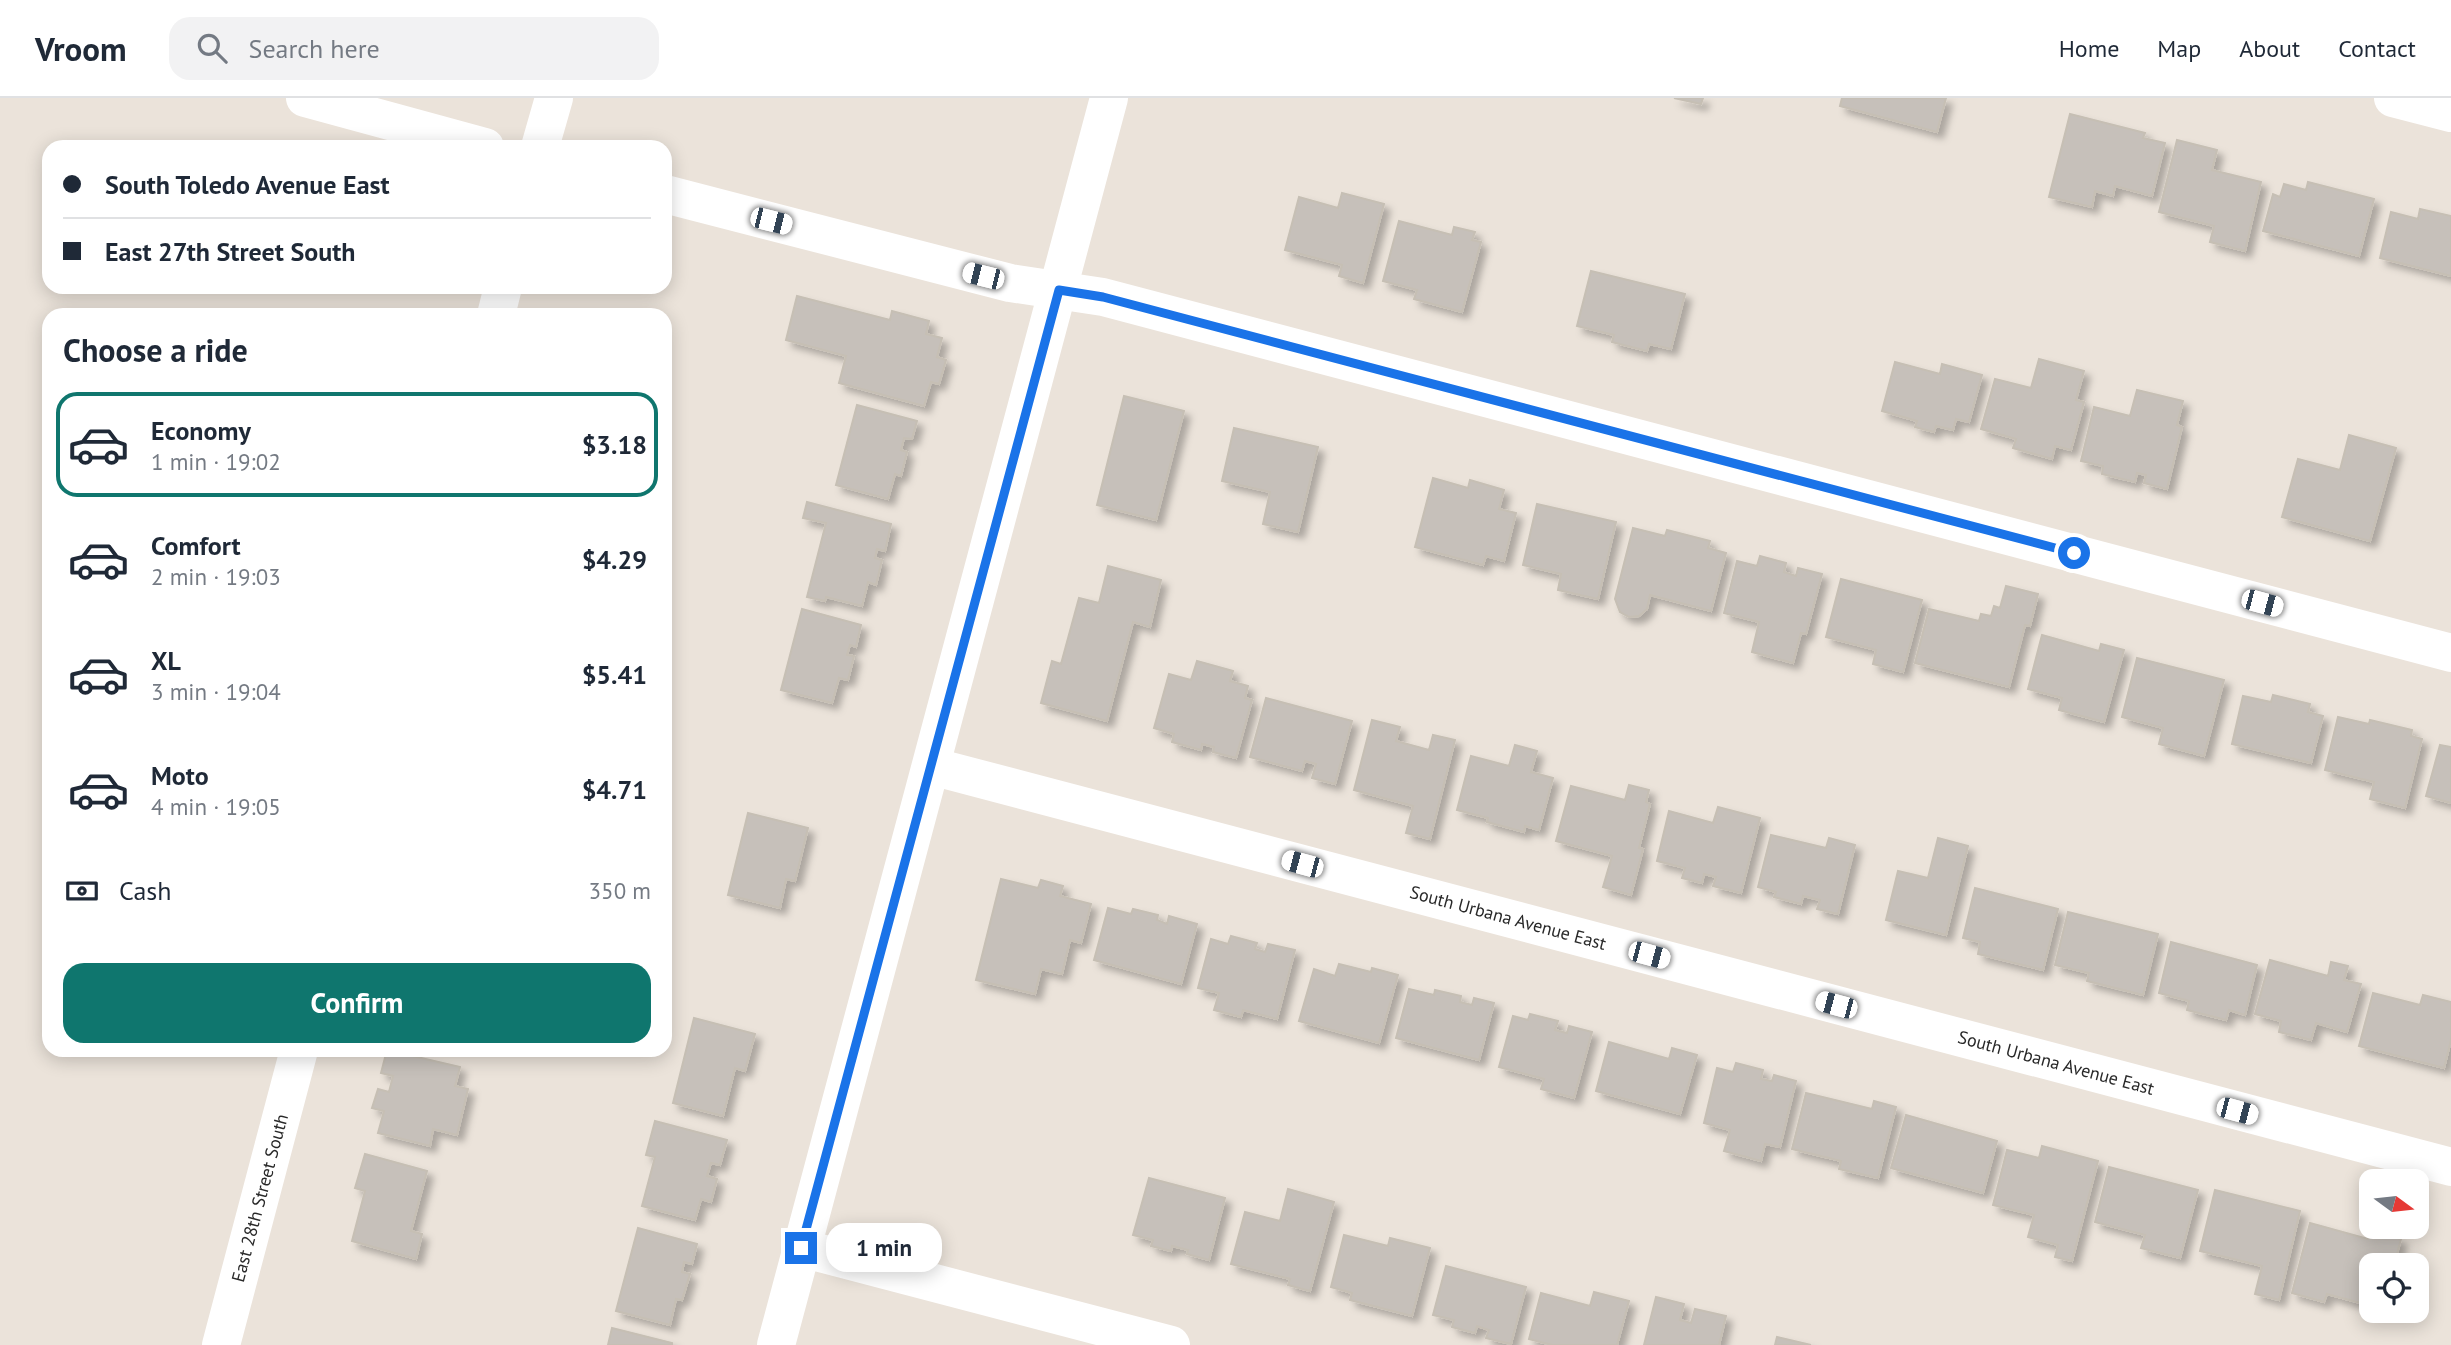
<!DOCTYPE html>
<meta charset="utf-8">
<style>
body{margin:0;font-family:"PT Sans",sans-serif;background:#f2f2f3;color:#1f2937;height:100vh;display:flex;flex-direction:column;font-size:26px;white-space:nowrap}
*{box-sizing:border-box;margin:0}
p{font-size:23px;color:#747a83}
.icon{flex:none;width:38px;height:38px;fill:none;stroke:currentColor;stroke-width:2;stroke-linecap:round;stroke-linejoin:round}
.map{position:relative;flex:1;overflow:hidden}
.details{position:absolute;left:42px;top:210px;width:630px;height:749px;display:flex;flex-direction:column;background:#fff;border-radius:21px;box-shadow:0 4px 18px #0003}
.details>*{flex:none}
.guide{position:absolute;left:42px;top:42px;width:630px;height:154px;border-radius:21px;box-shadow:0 4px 18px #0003;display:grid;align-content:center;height:154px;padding:0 21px;background:#fff}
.needle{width:46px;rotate:105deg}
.tools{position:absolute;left:2359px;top:1071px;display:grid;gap:14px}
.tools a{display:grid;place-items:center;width:70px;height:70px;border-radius:14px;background:#fff;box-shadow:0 4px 18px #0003;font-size:35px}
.end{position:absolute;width:32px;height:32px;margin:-16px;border:9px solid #1a73e8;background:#fff;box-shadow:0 0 0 4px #fff}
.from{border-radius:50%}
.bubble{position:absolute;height:49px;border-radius:21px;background:#fff;box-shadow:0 4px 18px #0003;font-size:23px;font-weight:700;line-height:49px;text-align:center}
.car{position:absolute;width:21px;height:42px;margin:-21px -10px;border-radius:9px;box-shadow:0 0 5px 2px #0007;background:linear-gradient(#fff 24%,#345 0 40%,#fff 0 76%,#345 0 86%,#fff 0)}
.guide b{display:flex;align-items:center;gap:24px;height:66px;font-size:26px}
.guide b+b{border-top:2px solid #e0e1e3}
.guide i{width:18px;height:18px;background:#1f2937}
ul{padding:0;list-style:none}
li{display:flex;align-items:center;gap:21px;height:105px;margin:0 14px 10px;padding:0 7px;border:4px solid transparent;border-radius:21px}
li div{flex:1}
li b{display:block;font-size:26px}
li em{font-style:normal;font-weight:700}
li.on{border-color:#0f766e}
li>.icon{width:63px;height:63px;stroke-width:1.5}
h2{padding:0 21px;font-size:32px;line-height:84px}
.pay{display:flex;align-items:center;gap:18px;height:77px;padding:0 21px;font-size:26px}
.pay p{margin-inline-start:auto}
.cta{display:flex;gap:14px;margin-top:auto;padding:14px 21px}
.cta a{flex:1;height:80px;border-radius:21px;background:#0f766e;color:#fff;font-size:28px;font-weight:700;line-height:80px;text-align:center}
header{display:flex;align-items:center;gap:42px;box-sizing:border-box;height:98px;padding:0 35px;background:#fff;border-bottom:2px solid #e0e1e3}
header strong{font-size:33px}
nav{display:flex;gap:38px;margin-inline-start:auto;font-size:24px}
.search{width:490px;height:63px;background:#f2f2f3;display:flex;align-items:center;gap:18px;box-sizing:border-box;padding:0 24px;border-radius:21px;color:#747a83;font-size:26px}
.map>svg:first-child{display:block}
.building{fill:#c6c0ba;stroke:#c6bfb4;stroke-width:2;filter:url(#shadow)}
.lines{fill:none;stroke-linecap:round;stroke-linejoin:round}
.minor{stroke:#fff;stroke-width:38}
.route{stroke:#1a73e8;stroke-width:9}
.labels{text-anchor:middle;stroke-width:6;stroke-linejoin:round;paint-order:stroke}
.street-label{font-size:18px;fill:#292929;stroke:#fff}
</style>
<header>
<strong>Vroom</strong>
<div class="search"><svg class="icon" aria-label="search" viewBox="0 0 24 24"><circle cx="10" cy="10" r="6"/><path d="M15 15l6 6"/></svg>Search here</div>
<nav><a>Home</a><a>Map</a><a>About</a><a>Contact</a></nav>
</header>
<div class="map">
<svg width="2451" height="1247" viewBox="0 0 2451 1247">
<defs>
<filter id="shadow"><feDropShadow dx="6" dy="6" stdDeviation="3.5" flood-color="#0004"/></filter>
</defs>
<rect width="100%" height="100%" fill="#ebe3da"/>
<path class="building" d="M1674 0H1703L1701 6Z
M1842 0H1946L1937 34 1840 8Z
M2070 16 2145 35 2143 40 2165 45 2152 98 2115 88 2113 98 2095 93 2092 109 2049 99Z
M2177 42 2217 52 2212 72 2261 84 2245 153 2210 144 2214 128 2159 114Z
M2308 84 2374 101 2359 158 2263 133 2273 96 2280 99 2284 86 2306 92Z
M1342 95 1384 106 1363 185 1339 178 1342 167 1285 152 1299 99 1338 110Z
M2420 111 2451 118V178L2380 160 2391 114 2418 121Z
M1399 123 1452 137 1454 129 1475 134 1472 142 1481 144 1462 214 1414 201 1417 192 1383 183Z
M1591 173 1685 196 1671 251 1649 246 1647 253 1612 244 1614 237 1577 228Z
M797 198 890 222 892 213 929 223 926 236 942 240 937 259 946 262 939 286 931 284 924 308 839 285 846 258 786 242Z
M2039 261 2084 273 2076 302 2084 304 2071 352 2055 348 2052 361 2013 350 2016 341 1981 331 1995 281 2031 290Z
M1895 264 1940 276 1942 266 1982 277 1969 324 1956 321 1953 332 1936 328 1934 334 1915 329 1917 323 1882 313Z
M2137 292 2183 303 2177 327 2182 329 2167 391 2144 385 2146 377 2137 375 2135 384 2102 376 2103 368 2081 363 2094 309 2130 318Z
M1124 298 1184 313 1156 422 1097 407Z
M857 307 917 323 912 341 904 340 901 352 907 354 901 378 895 376 888 401 836 387Z
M1234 330 1318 349 1298 434 1263 426 1270 394 1222 383Z
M2349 337 2396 350 2370 443 2282 419 2298 361 2340 372Z
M1433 380 1468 390 1470 382 1504 392 1499 411 1516 415 1504 463 1486 458 1483 467 1415 449Z
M807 404 891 426 885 453 877 451 875 460 882 462 876 487 868 484 862 508 826 499 825 503 807 499 826 425 803 420Z
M1537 406 1616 424 1598 501 1558 492 1561 476 1523 467Z
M1633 430 1665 438 1667 432 1710 443 1708 450 1726 455 1711 513 1650 497 1647 511 1639 518 1629 519 1620 514 1615 501Z
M1760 458 1786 465 1784 474 1796 478 1798 470 1822 476 1806 536 1801 535 1793 565 1752 554 1759 524 1724 515 1737 463 1757 468Z
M1108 468 1161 482 1150 529 1133 524 1107 623 1041 605 1052 563 1061 566 1079 500 1099 505Z
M1841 481 1922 502 1903 574 1873 566 1876 552 1826 539Z
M2006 488 2038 496 2030 528 2025 527 2009 589 1915 565 1929 511 1979 523 1981 516 1991 518 1994 508 2000 510Z
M802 511 861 527 856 549 850 547 847 557 854 558 848 582 839 580 832 605 781 592Z
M2042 537 2099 553 2101 546 2124 552 2104 624 2059 612 2062 600 2028 591Z
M2137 560 2224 582 2204 658 2159 646 2163 630 2122 619Z
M1197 563 1233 573 1230 583 1248 588 1245 600 1252 602 1236 660 1213 654 1214 649 1202 646 1201 652 1172 644 1174 636 1154 630 1169 576 1191 582Z
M2273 597 2310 606 2308 614 2323 618 2311 665 2232 646 2243 598 2271 604Z
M1266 600 1352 623 1335 686 1312 680 1316 666 1305 663 1302 673 1250 659Z
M2338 619 2369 626 2370 622 2412 632 2411 638 2422 641 2405 710 2370 701 2374 684 2325 672Z
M1372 622 1400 629 1396 643 1429 652 1433 637 1455 642 1430 741 1406 735 1413 708 1354 692Z
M1515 647 1537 653 1531 674 1553 680 1539 732 1525 728 1524 734 1487 724 1488 720 1457 712 1471 658 1509 668Z
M2440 647 2451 649V705L2426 698Z
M1629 687 1649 692 1646 704 1650 706 1639 750 1643 751 1631 797 1603 789 1612 758 1556 743 1571 688 1625 702Z
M1718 709 1760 720 1741 795 1713 788 1716 779 1704 776 1702 785 1682 780 1685 770 1657 763 1669 713 1713 725Z
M748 715 808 730 795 783 786 781 780 810 728 797Z
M1771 737 1826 750 1829 740 1855 747 1838 816 1817 811 1820 802 1803 798 1801 806 1774 799 1776 794 1758 789Z
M1938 740 1968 748 1946 837 1886 822 1898 773 1928 780Z
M1001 781 1038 790 1041 782 1063 788 1060 798 1091 806 1081 845 1070 842 1062 876 1041 871 1035 896 976 882Z
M1975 790 2058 811 2043 872 1978 856 1980 844 1963 840Z
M1108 810 1131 816 1133 811 1158 817 1157 822 1167 826 1169 818 1197 826 1181 886 1094 862Z
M2068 814 2158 836 2143 897 2087 883 2089 875 2055 867Z
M1231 838 1257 845 1255 851 1265 854 1268 846 1295 852 1277 921 1243 912 1241 919 1214 912 1219 895 1198 890 1211 841 1228 846Z
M2171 844 2257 867 2245 917 2229 912 2226 922 2187 912 2189 903 2159 895Z
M2270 862 2328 878 2331 864 2348 868 2344 882 2361 886 2347 934 2316 925 2311 942 2279 934 2281 923 2255 916Z
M1339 866 1371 874 1372 870 1398 877 1379 945 1299 923 1314 871 1335 878Z
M1409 891 1434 897 1435 892 1461 898 1460 904 1472 907 1474 900 1494 905 1479 962 1396 940Z
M2373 895 2420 907 2423 897 2451 904V942L2444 970 2359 948Z
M1530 916 1558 923 1555 932 1567 935 1569 928 1592 934 1574 1000 1541 991 1544 981 1499 969 1513 918 1528 922Z
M694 920 755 936 745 973 735 970 723 1018 673 1005Z
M1609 944 1669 961 1672 950 1697 957 1680 1016 1596 993Z
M387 952 460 969 455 988 468 991 457 1037 433 1031 430 1048 378 1035 384 1013 372 1010 378 991 389 994 393 978 381 975Z
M1736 965 1763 972 1761 981 1772 983 1774 977 1796 983 1780 1049 1765 1046 1761 1063 1724 1053 1730 1032 1704 1025 1717 970 1733 974Z
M1806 995 1872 1011 1874 1003 1896 1009 1878 1080 1839 1071 1841 1063 1792 1051Z
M1906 1017 1997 1043 1983 1095 1891 1070Z
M655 1023 727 1042 720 1067 711 1065 707 1078 717 1081 711 1104 701 1101 695 1122 642 1108 655 1059 646 1057Z
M2042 1048 2098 1063 2072 1163 2055 1159 2058 1147 2028 1139 2034 1117 1993 1107 2007 1052 2039 1060Z
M365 1056 427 1073 411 1133 422 1136 416 1161 352 1143 365 1093 355 1090Z
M2109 1069 2198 1092 2180 1160 2141 1150 2145 1137 2095 1124Z
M1149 1080 1225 1100 1209 1162 1187 1156 1188 1152 1172 1148 1171 1153 1151 1148 1153 1142 1133 1137Z
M1288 1091 1334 1104 1310 1193 1288 1187 1290 1181 1231 1166 1245 1114 1280 1123Z
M2215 1092 2300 1113 2279 1202 2255 1196 2262 1168 2200 1153Z
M2310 1125 2368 1141 2370 1133 2401 1141 2394 1167H2371V1208L2327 1196 2324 1204 2292 1195Z
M638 1130 697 1146 692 1166 684 1164 682 1174 690 1176 682 1202 676 1201 670 1227 616 1213Z
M1344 1137 1388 1148 1390 1140 1430 1150 1412 1218 1350 1202 1352 1195 1331 1189Z
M1446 1168 1526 1189 1511 1246 1486 1240 1489 1232 1477 1228 1475 1235 1452 1229 1454 1222 1433 1217Z
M1594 1194 1629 1203 1617 1247H1552L1529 1241 1541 1195 1590 1208Z
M1656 1199 1684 1206 1680 1222 1691 1225 1695 1211 1726 1218 1719 1247H1644Z
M612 1230 672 1245V1247H608Z
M1777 1239 1811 1247H1775Z"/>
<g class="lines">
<path class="minor" d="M305 0 485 49
M2393 0 2451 15
M540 49 554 0
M665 96 1010 185 1103 199 2451 555
M496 217 503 189
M931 668 2451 1069
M801 1150 1171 1247
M221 1247 299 952
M776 1247 1109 0"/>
</g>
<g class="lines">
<path class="route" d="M801 1150 1059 192 1103 199 2074 455"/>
</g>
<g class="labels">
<g class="street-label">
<text transform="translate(1508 820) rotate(15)" y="6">South Urbana Avenue East</text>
<text transform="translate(2056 965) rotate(15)" y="6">South Urbana Avenue East</text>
<text transform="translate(260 1100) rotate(-75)" y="6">East 28th Street South</text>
</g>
</g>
</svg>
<div class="tools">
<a><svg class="needle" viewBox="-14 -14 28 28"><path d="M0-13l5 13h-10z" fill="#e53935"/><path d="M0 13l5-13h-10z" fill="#747a83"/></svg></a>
<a><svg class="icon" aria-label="locate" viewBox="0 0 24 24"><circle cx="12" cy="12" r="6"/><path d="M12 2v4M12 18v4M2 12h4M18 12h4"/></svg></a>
</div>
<i class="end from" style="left:2074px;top:455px"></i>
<i class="end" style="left:801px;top:1150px"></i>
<div class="bubble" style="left:826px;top:1125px;width:116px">1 min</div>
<i class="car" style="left:771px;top:123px;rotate:104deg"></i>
<i class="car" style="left:983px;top:178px;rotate:284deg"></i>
<i class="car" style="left:2262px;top:505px;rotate:105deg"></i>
<i class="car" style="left:1302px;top:766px;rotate:285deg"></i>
<i class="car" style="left:1649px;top:857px;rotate:105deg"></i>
<i class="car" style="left:1836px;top:907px;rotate:285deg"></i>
<i class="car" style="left:2237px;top:1013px;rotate:105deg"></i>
<div class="guide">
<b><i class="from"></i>South Toledo Avenue East</b>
<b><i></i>East 27th Street South</b>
</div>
<section class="details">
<h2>Choose a ride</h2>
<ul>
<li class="on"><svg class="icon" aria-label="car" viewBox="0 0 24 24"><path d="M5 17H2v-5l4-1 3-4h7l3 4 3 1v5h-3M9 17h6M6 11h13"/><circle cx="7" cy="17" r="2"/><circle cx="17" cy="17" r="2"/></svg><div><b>Economy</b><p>1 min · 19:02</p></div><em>$3.18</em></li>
<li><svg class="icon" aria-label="car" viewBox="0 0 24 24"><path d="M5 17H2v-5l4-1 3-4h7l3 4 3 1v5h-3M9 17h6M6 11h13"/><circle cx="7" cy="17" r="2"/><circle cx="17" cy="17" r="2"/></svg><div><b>Comfort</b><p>2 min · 19:03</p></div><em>$4.29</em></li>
<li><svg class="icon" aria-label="car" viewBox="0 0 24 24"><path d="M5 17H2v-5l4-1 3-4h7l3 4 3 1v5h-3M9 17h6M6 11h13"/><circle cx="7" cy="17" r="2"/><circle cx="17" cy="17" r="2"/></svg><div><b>XL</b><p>3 min · 19:04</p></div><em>$5.41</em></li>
<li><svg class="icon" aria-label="car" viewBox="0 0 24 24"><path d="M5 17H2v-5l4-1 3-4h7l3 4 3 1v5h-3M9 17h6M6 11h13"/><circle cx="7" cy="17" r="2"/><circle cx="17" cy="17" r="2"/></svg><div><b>Moto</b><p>4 min · 19:05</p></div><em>$4.71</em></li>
</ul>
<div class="pay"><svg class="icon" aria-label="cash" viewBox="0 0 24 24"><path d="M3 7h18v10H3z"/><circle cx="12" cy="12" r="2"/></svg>Cash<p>350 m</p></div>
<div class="cta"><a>Confirm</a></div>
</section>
</div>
